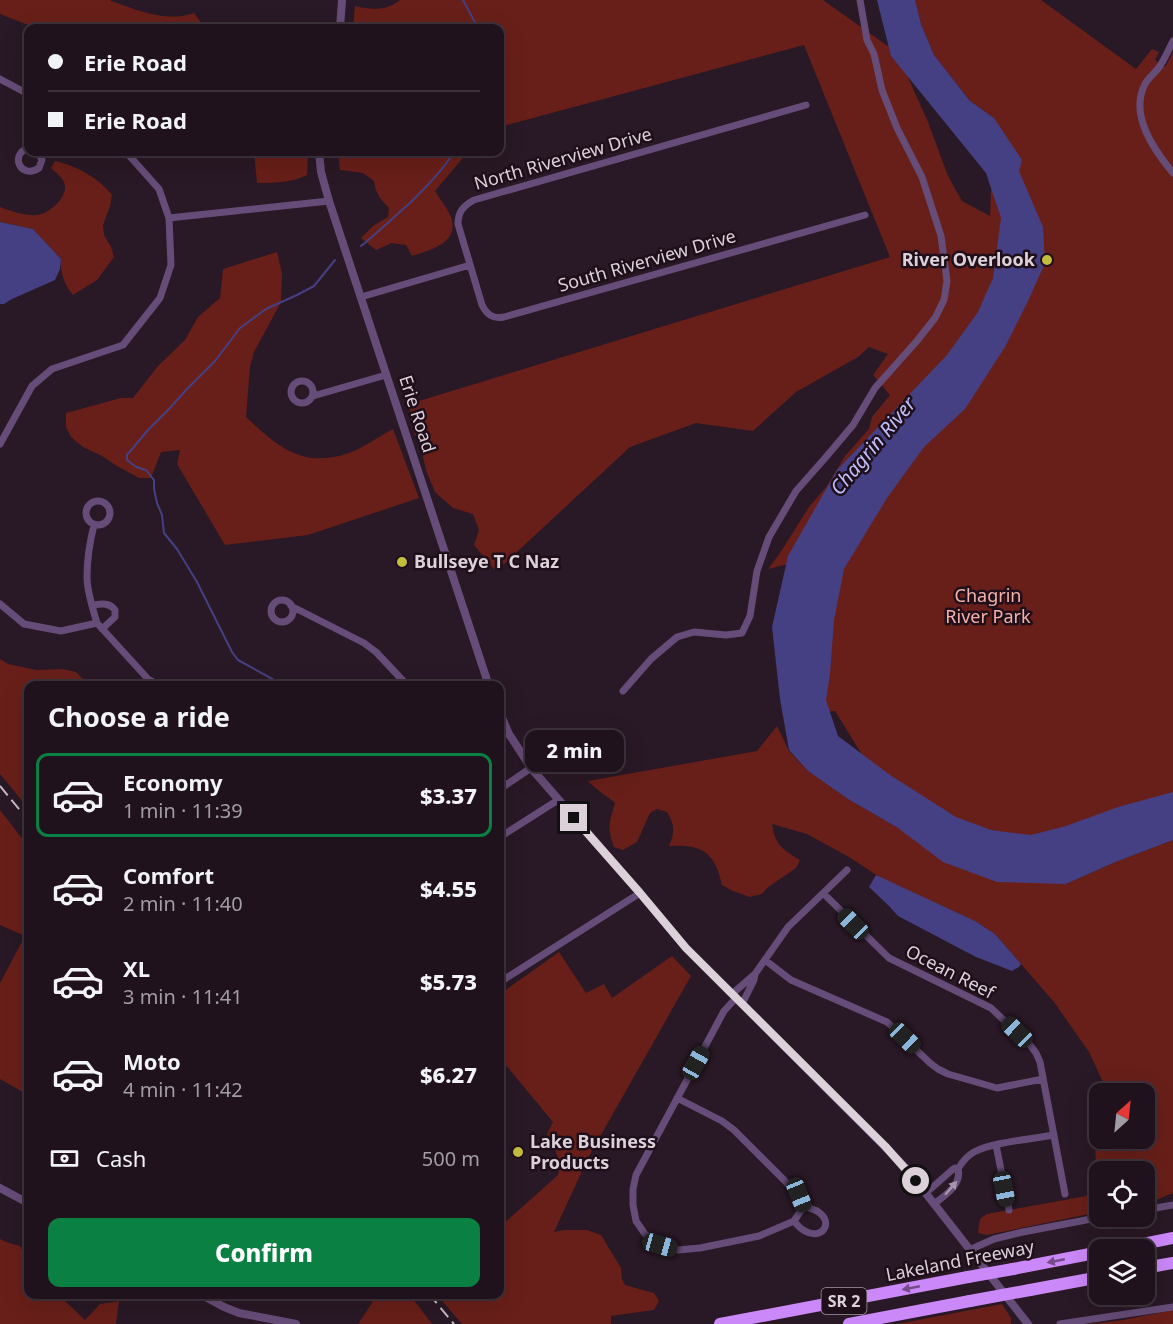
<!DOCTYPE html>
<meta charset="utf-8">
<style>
body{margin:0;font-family:"Noto Sans",sans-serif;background:#271b25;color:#f1f3f6;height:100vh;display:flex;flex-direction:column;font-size:22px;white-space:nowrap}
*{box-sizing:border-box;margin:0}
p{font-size:20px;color:#a19ea3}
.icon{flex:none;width:33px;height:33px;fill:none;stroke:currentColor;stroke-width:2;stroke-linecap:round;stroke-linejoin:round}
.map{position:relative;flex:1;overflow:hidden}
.side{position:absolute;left:24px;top:681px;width:480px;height:618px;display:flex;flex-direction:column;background:#1f121c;border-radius:12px;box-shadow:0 6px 24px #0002,0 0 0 2px #3c323b}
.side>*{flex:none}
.top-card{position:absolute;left:24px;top:24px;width:480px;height:132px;border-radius:12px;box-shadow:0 6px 24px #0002,0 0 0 2px #3c323b;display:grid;align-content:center;height:132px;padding:0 24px;background:#1f121c}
.needle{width:39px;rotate:27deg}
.controls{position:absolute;left:1089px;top:1083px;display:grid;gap:12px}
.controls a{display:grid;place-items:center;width:66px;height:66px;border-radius:12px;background:#1f121c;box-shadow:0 6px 24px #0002,0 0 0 2px #3c323b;font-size:30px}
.end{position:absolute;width:27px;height:27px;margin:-14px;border:8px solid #ddd1d9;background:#111;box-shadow:0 0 0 3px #111}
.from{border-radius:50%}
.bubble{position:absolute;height:42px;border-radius:12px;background:#1f121c;box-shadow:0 6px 24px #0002,0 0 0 2px #3c323b;font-size:20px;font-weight:800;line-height:42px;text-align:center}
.car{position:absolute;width:18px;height:36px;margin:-18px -9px;border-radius:8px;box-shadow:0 0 4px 2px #0007;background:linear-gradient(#222 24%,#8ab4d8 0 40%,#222 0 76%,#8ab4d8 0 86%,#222 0)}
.top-card b{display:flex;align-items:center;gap:21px;height:57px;font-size:22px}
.top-card b+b{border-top:2px solid #3c323b}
.top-card i{width:15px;height:15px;background:#f1f3f6}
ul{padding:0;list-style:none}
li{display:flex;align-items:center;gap:18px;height:84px;margin:0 12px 9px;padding:0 12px;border:3px solid transparent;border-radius:12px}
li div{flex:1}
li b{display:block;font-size:22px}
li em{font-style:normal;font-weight:800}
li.on{border-color:#0b8043}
li>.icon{width:54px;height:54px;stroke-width:1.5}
h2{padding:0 24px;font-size:27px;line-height:72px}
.pay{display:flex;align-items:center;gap:15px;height:66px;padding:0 24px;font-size:22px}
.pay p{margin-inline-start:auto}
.cta{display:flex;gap:12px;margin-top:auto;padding:12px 24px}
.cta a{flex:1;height:69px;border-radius:12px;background:#0b8043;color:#fff;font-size:24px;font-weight:800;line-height:69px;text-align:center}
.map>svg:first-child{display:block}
.green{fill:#681f19}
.water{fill:#454083}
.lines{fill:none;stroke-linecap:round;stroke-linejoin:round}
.stream{stroke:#454083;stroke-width:2}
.minor{stroke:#664c78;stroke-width:7}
.tertiary{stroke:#664c78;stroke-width:8}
.motorway{stroke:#cb88f8;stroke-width:12}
.rail{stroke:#c8bbc4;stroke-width:2;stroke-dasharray:12 6;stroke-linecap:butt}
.motorway-bridge{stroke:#cb88f8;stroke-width:12}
.oneway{fill:#a795ad}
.oneway2{fill:#754c8a}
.route{stroke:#ddd1d9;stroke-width:8}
.poi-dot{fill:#c3bd3e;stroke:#1f0f1b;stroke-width:2}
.labels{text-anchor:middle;stroke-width:5;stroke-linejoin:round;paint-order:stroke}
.shield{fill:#1f0f1b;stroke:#a497a0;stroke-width:1.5}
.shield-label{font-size:16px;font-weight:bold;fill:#ddd1d9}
.street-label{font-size:18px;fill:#ddd1d9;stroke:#1f0f1b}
.poi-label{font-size:18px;font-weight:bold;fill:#ddd1d9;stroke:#1f0f1b;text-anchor:start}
.park-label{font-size:18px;fill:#f6b1a7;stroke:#1f0f1b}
.water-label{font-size:20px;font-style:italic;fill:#bfbffa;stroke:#1f0f1b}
</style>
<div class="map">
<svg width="1173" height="1324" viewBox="0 0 1173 1324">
<rect width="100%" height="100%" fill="#291825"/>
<path class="green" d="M0 0H110L111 1C138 10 166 23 194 13L205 28H36L0 14Z
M400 0H823L889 47 891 56 907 75 928 122 948 176 962 201 990 216 994 118 970 101 934 55 921 24 915 0H1041L1136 69 1152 49 1159 52 1155 60 1165 67 1173 52V815L1070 876 887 795 835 711 799 714 805 560 768 569 780 553 809 507 827 486 845 456 869 429 872 417 890 395 873 375 888 354 869 347 858 357 796 392 753 431 696 423 630 447 505 563 494 569 474 545 479 530 473 514 453 508 435 492 426 470 421 448 413 430 409 404 890 257 804 45 500 127V28H353L355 6C371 10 387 11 400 0Z
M254 152H308L307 175C291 183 274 183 257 183Z
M338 152H468L435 191C440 199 447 208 451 217 460 243 430 250 412 256L406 245 392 243 376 250 361 238 373 226 388 217 389 208C380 199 376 194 374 181L363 173 340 170Z
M55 161C75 165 99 178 112 195L110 206 103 225 104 235 111 247 114 257 97 280 73 295C64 284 60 273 61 259L33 229 0 222V207C11 211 25 216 37 215 49 214 70 196 64 182 62 177 55 172 51 168Z
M277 252 282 273 281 302 254 352 250 367 246 417C278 447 303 469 349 453 363 448 380 436 393 429L419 498 308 535 225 545 177 464 180 450 161 452 151 478H139L117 466 102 456 83 447 71 437 66 427V413L121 398H133L158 366 185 340 198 317 220 298 223 269Z
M0 659 8 664 36 670 63 669 76 672 89 685 28 686V808L0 774Z
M777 726 789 751 808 771 848 799 898 828 1066 884 1113 863 1173 840V1193L1154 1201 1145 1203 1144 1172H1100L1099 1212 987 1235 978 1233 980 1219 987 1214 1092 1195 1096 1166 1095 1142 1092 1126 1096 1117 1099 1116 1100 1138H1144V1094L1108 1093 1089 1052 1054 1002 995 934 975 921 881 878 849 857 807 834 772 824C775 845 782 849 800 860L796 868 767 888 762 894 750 897 733 891 722 885C715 852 702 844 669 846 675 832 675 825 667 812L657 809 650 813 637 842 623 850 614 847C607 827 609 823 615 803 606 795 596 790 588 781L757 751Z
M0 810 28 846V1095L0 1079V983L25 936 0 925Z
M559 952 586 993 604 984 612 998 672 956 691 976 588 1158 554 1232 564 1230H587L601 1235 621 1268 622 1279 625 1285 654 1293 659 1301 654 1310 611 1316V1324H462L437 1295 500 1294V1227L558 1175C563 1160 553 1147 547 1134L553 1122 500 1058V994Z
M0 1239 6 1242 20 1246 28 1262V1294L55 1295 65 1301 85 1320 100 1304 119 1301 116 1324H0Z
M373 1294 410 1295 432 1324H358L372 1303Z
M1002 1304 1011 1318V1324H897Z
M1173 1310V1324H1091L1123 1320Z"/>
<path class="water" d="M877 0H915L921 24 934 55 970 101 994 118 1022 160 1019 171 1043 227 1045 263 1028 301 1005 347 965 409 924 447 887 498 844 569 834 620 830 674 826 700 838 736 890 775 956 817 991 830 1031 835 1066 826 1118 807 1173 792V840L1113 863 1066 884 997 882 943 862 898 828 848 799 808 771 789 750 780 699 772 627 788 556 837 470 947 355 978 312 993 278 1001 218 986 173 891 56Z
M0 222 33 229 61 259 60 269 55 280 12 299 4 304H0Z
M876 875 975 921 995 934 1021 964 1019 967 1012 971 976 957 898 916 889 906 869 887Z"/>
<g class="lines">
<path class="stream" d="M463 0 478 28
M361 246C378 232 394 217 411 202 427 186 442 171 454 152
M285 686 238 660 232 652 197 582 177 549 164 533 162 515 157 503 154 489V480L146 470 136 467 127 460V455L148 430 169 409 187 389 215 361 240 328 266 309 297 295 314 286 335 260"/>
<path class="minor" d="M1173 41C1169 49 1165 58 1160 66 1156 72 1149 77 1145 84 1129 115 1154 150 1173 173
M0 79 28 94
M806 105 474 200C463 206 458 212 458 224L482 305C487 315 493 319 504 317L865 215
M28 148C9 155 21 180 39 168L42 160 38 152
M169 218 329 201
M361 297 470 265
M291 392a11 11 0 1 1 22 0a11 11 0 1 1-22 0Z
M313 396 386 375
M0 444 32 386 52 369 123 345 160 298 171 265 169 218 159 189 126 152
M86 513a12 12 0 1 1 24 0a12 12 0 1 1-24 0Z
M94 525C90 541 87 560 87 577 87 592 93 609 97 623
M271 611a11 11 0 1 1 22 0a11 11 0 1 1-22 0Z
M0 604 24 624 61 631 97 623 148 679 161 686
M92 605C101 604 109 602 115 610V617L102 629
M291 606 364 643 376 652 408 686
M623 691 651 659 677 637 694 632 726 635 742 633 750 616 757 571 769 537 796 491 826 457 853 425 875 388 916 342 935 318 944 300 947 281 941 236 922 177 897 128 882 90 874 54 867 40 860 0
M500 789 531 768
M500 837 558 800
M824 894 889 958 991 1008 1030 1045 1036 1053 1040 1062 1065 1194
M765 960 791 980 887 1022 930 1063 938 1069 948 1074 997 1088 1043 1079
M500 982 640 893
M732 994 755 974
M736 998 724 1011 636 1175 633 1189V1205L636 1221 645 1234 660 1245 678 1250 700 1248 759 1236 794 1221 804 1206
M742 1004 754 980 755 974 788 927 847 870
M677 1098 722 1121 734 1130 799 1195 804 1206C808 1208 813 1209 817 1211 835 1222 822 1241 805 1231 801 1229 797 1225 794 1221
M996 1145 1009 1210
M926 1193 952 1170 955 1168 958 1169C962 1162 967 1156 974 1152 992 1142 1033 1139 1054 1135
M934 1204C946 1195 962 1184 958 1169
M1144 1210 1173 1205
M969 1250 994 1239 1023 1232 1107 1216
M1060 1324 1173 1307"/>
<path class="tertiary" d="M340 28 342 0
M319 152 321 172 329 201 489 686
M500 713 509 734 531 768 640 893 686 948 906 1168 1028 1324
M0 1188 28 1203
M200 1294 224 1307 239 1313 296 1324"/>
<path class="motorway" d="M1113 1250 1173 1238
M1144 1268 1173 1263
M1013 1269 1100 1252
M1030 1290 1100 1277
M720 1324 968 1277
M849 1324 970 1301"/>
<path class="rail" d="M0 786 28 820
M429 1294 454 1324"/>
<path class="motorway-bridge" d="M968 1277 1013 1269
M970 1301 1030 1290"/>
</g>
<defs><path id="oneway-solid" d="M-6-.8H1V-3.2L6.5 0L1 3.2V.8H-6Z" transform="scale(1.5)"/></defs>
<use class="oneway" href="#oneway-solid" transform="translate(951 1188) rotate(-49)"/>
<g class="oneway2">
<use href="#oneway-solid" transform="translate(1056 1261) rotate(169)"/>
<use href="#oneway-solid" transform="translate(911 1288) rotate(169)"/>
</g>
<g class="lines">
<path class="route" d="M574 818 640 893 686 948 885 1146 916 1181"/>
</g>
<g class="poi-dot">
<circle cx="1047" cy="260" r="6"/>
<circle cx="402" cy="562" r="6"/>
<circle cx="518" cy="1152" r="6"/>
</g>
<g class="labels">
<rect class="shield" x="821.5" y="1288" width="45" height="26" rx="4.5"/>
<g class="shield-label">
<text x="844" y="1307">SR 2</text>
</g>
<g class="street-label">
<text transform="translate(563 159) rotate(-16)" y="6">North Riverview Drive</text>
<text transform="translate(647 261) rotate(-16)" y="6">South Riverview Drive</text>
<text transform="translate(417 414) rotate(72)" y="6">Erie Road</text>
<text transform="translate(950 972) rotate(27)" y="6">Ocean Reef</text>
<text transform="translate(960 1261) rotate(-11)" y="6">Lakeland Freeway</text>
</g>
<g class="poi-label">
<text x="1035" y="266" text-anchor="end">River Overlook</text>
<text x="414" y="568">Bullseye T C Naz</text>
<text x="530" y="1148">Lake Business<tspan x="530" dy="21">Products</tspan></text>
</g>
<g class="park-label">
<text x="988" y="602">Chagrin<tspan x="988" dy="21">River Park</tspan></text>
</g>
<g class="water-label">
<text transform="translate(873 446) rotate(-50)" y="7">Chagrin River</text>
</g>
</g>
</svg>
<div class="controls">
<a><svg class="needle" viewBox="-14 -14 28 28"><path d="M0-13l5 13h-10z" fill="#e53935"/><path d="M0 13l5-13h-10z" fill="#a19ea3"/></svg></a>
<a><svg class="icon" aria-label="locate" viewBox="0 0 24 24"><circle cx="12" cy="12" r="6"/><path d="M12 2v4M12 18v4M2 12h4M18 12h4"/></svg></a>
<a><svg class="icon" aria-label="layers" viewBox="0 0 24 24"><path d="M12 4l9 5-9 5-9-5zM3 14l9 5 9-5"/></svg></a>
</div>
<i class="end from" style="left:916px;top:1181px"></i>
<i class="end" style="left:574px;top:818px"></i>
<div class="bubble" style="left:525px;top:730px;width:99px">2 min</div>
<i class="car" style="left:853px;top:924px;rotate:315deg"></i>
<i class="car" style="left:1017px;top:1032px;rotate:314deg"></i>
<i class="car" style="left:905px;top:1038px;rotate:134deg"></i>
<i class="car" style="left:696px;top:1063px;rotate:29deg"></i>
<i class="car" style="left:1004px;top:1189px;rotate:169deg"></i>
<i class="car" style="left:799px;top:1195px;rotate:158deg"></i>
<i class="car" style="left:660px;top:1245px;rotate:106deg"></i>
<div class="top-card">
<b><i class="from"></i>Erie Road</b>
<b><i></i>Erie Road</b>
</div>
<section class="side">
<h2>Choose a ride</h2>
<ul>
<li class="on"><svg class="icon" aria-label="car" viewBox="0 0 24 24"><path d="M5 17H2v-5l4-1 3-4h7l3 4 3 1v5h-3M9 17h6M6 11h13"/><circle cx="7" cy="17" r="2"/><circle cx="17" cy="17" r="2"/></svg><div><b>Economy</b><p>1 min · 11:39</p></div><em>$3.37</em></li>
<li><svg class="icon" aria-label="car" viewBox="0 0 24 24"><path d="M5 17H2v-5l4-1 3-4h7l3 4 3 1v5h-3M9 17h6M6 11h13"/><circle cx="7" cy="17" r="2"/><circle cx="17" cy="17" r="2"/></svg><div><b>Comfort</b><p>2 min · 11:40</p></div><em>$4.55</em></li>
<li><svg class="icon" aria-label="car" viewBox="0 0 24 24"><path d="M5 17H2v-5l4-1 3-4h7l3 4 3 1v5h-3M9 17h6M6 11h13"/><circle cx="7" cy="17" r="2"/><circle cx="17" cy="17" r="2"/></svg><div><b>XL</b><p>3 min · 11:41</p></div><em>$5.73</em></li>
<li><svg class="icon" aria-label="car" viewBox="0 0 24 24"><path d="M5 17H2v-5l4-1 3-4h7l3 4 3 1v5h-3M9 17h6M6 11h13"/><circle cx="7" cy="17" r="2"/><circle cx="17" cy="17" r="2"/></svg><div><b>Moto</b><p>4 min · 11:42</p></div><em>$6.27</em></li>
</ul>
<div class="pay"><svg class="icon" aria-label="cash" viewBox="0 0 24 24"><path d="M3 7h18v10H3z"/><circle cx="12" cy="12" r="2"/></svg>Cash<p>500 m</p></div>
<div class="cta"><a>Confirm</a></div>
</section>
</div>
